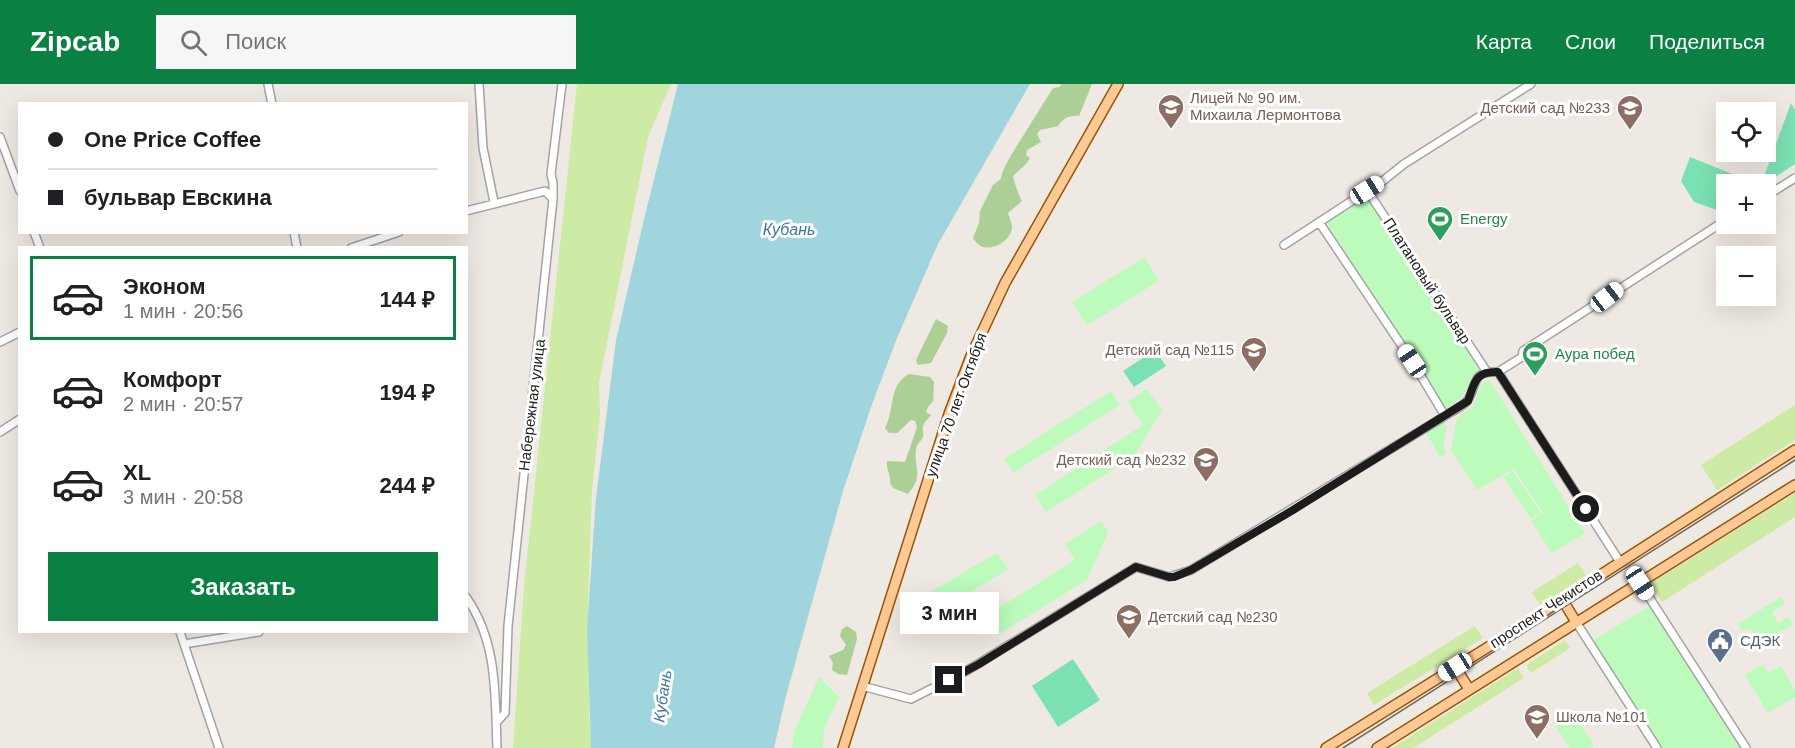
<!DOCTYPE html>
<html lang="ru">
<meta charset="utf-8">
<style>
body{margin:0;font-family:Arial,sans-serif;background:#f6f6f6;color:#202124;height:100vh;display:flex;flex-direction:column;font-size:22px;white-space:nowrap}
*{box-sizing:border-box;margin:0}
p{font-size:20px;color:#757577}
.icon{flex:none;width:33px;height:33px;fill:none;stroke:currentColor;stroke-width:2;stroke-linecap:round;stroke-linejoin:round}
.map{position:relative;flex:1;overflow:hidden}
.side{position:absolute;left:18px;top:162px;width:450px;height:387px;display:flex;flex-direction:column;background:#fff;border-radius:0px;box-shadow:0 6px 24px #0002}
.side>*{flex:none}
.hud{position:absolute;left:18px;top:18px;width:450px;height:132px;border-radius:0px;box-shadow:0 6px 24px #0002;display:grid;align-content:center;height:132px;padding:0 30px;background:#fff}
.tools{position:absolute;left:1716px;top:18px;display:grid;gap:12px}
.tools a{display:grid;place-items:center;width:60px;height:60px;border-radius:0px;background:#fff;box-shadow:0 6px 24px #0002;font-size:30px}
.end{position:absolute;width:27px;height:27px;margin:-14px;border:8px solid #1c1c1c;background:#fff;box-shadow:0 0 0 3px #fff}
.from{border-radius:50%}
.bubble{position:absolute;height:42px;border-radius:0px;background:#fff;box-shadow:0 6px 24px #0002;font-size:20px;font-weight:700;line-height:42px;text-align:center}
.car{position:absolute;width:18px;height:36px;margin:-18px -9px;border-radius:8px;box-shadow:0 0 4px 2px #0007;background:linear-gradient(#fff 24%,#345 0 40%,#fff 0 76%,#345 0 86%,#fff 0)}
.hud b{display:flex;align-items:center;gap:21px;height:57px;font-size:22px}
.hud b+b{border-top:2px solid #e0e0e0}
.hud i{width:15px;height:15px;background:#202124}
ul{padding:10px 0 0;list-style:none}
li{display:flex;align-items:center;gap:18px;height:84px;margin:0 12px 9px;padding:0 18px;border:3px solid transparent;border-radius:0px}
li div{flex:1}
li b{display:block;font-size:22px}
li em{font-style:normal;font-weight:700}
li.active{border-color:#0b8043}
li>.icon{width:54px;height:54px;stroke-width:1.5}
.button{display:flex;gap:12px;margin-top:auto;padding:12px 30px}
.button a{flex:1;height:69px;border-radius:0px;background:#0b8043;color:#fff;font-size:24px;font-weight:700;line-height:69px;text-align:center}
header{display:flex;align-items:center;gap:36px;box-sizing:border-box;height:84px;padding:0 30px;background:#0b8043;color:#fff}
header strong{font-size:28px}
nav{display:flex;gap:33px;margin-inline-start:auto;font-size:21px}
.search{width:420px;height:54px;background:#f6f6f6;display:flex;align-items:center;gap:15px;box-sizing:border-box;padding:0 21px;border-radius:0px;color:#757577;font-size:22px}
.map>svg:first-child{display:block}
.grass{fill:#cdeba5}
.forest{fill:#abcf95}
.park{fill:#bcfbbc}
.pitch{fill:#7ce1b2}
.water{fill:#a0d5de}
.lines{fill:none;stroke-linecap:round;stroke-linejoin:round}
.minor-casing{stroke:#a3a3a3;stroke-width:10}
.major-casing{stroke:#955700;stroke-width:12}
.minor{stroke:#fff;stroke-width:7}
.major{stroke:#ffc996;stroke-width:9}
.tram{stroke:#6a6a6a;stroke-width:1.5}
.route{stroke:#1c1c1c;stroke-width:8}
.labels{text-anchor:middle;stroke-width:6;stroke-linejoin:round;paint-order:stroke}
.education-label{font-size:15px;fill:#785e54;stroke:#fff;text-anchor:start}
.leisure-label{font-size:15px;fill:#27864d;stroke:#fff;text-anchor:start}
.street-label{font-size:15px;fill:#1c1c1c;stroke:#fff}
.service-label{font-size:15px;fill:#4e5e75;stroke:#fff;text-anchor:start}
.water-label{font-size:16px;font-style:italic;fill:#41789f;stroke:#fff}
</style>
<header>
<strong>Zipcab</strong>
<div class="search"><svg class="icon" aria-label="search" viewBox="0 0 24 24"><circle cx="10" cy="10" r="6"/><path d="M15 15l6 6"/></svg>Поиск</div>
<nav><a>Карта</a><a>Слои</a><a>Поделиться</a></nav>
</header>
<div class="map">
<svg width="1795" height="664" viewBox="0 0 1795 664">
<rect width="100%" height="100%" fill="#eee9e2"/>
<path class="grass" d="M577 0H671L648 53 599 299 600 331 592 406 588 519 589 629 592 664H513L524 502Z
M1795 321V356L1717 406 1701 381Z
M1795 409V433L1662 518 1650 500Z
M1578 479 1586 492 1540 521 1532 508Z
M1475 542 1483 554 1374 621 1367 609Z
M1565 556 1570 564 1531 589 1526 581Z
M1518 584 1524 594 1413 664H1392Z"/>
<path class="forest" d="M1061 0H1092L1079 32C1070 31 1063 34 1058 42L1040 46 1037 50 1041 58 1027 66 1026 71 1030 74 1026 80 1013 92C1013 95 1020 114 1022 117L1008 129C1009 133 1012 139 1012 143 1012 157 989 169 979 161 976 159 975 156 973 154L979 139 980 127 993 101 1001 95C1003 84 1008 77 1013 68L1053 4 1060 3Z
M936 235 948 242 947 249 931 279 918 281 916 276Z
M909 290 930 293 934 298 933 317 928 323 926 328 931 331C928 335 923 339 923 343 922 346 924 350 923 353 921 358 917 358 916 365 913 384 925 391 908 410L893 404 890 399C891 391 886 385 887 377L905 378 917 343 915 337 911 336 897 349H889L885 344C895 326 888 301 909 290Z
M847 542 856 548 857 555 847 591 838 590 832 586 833 579 829 572 843 566 846 561 840 552 842 545Z"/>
<path class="park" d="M1367 112 1477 280C1477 299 1461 315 1447 326L1327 139Z
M1145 173 1159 197 1087 241 1072 218Z
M1490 297 1585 449 1552 469 1531 437 1543 429 1514 385 1477 406 1451 366 1457 334 1473 322 1482 299Z
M1147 305 1162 326 1134 372 1046 428 1035 411 1143 341 1128 318Z
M1111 307 1120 321 1013 389 1004 375Z
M1444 338 1447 343C1445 352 1442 361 1446 369L1440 373 1426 349Z
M1513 387 1541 429 1531 435 1503 393Z
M1101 437 1108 448 1087 496 999 550 987 531 1075 476 1065 460Z
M997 469 1008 485 953 519 927 510Z
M1781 513 1785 519 1772 528 1778 539 1788 533 1793 540 1760 560 1751 545 1741 546 1738 540Z
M1650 522 1740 664H1661L1592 557Z
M1763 580 1769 589 1781 582 1795 606V613L1768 629 1745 591Z
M819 593 839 613 824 645 823 664H792L794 648Z
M1571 627 1594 661 1590 664H1570L1553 638Z"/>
<path class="pitch" d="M1791 19 1795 26V80L1766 99 1763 95Z
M1690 73 1755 99V100H1726V126L1723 128 1694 118 1681 97Z
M1155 266 1166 282 1134 303 1123 287Z
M1073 575 1100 616 1058 643 1032 602Z"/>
<path class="water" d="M678 0H1030L938 160 897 254 871 323 843 407 786 612 774 664H591L587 544 596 414 616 256 646 127Z"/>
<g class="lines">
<g class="minor-casing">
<path id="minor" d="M268 0 272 20
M479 0 483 64 494 118
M0 53 20 107
M1367 106 1487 288
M1766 112 1795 94
M466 127 545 107 553 115
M1319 138 1412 277 1445 332
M34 148 40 164
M294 148 297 164
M1284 161 1384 96 1404 80 1531 0
M351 164 399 148
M0 258 20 248
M1498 288 1522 273 1523 267 1726 136
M1498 288 1620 478
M0 348 20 335
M1640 499 1746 664
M466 513C498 558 495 612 497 664
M1576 538 1657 664
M180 548 219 664
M184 560 259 548
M862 602 911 615 968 586 1136 483 1169 493 1191 486 1445 332C1452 327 1465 322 1469 314 1478 297 1472 287 1498 288
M496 639 505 629 508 542 553 115V99L551 90 562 0"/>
</g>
<g class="major-casing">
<path id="major" d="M1562 515 1576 538
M1455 583 1469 605
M843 664 949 330 971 272 1005 199 1118 0
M1326 664 1493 560 1795 366
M1377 664 1795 401"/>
</g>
<use href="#minor" class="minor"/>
<use href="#major" class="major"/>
<path class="tram" d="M1343 664 1795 376"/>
</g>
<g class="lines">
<path class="route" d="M949 596 979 580 1136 483 1169 493H1174L1191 486 1293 426 1468 317C1475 298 1475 287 1498 288L1586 425"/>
</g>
<defs>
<g id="school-pin" transform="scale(1.35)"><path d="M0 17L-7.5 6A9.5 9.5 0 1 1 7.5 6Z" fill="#8d6e63" stroke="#fff"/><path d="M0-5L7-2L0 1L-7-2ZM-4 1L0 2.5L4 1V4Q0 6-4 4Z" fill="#fff"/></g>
<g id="stadium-pin" transform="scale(1.35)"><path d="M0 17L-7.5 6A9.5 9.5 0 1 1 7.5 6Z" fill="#2e9e5b" stroke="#fff"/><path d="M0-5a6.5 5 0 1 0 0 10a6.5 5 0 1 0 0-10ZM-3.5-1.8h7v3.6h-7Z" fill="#fff"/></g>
<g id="civic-pin" transform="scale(1.35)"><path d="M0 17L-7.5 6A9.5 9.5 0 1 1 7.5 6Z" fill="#5c6f8a" stroke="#fff"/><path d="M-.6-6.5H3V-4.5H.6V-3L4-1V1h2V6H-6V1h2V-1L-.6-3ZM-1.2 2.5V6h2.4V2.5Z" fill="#fff"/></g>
</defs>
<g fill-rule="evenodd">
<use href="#school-pin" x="1171" y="23"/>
<use href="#school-pin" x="1630" y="24"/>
<use href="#stadium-pin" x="1440" y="135"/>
<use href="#school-pin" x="1254" y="266"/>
<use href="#stadium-pin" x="1535" y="270"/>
<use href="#school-pin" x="1206" y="376"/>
<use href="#school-pin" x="1129" y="533"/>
<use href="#civic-pin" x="1720" y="557"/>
<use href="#school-pin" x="1537" y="633"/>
</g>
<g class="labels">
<g class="education-label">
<text x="1190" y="19">Лицей № 90 им.<tspan x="1190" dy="17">Михаила Лермонтова</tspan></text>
<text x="1610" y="29" text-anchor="end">Детский сад №233</text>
<text x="1234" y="271" text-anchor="end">Детский сад №115</text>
<text x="1186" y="381" text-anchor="end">Детский сад №232</text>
<text x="1148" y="538">Детский сад №230</text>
<text x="1556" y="638">Школа №101</text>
</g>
<g class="leisure-label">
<text x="1460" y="140">Energy</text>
<text x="1555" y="275">Аура побед</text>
</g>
<g class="street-label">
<text transform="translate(1427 197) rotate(57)" y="5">Платановый бульвар</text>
<text transform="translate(532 321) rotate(-83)" y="5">Набережная улица</text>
<text transform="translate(956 321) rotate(-70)" y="5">улица 70 лет Октября</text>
<text transform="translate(1546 525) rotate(-33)" y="5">проспект Чекистов</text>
</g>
<g class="service-label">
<text x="1740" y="562">СДЭК</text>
</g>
<g class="water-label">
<text x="789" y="151">Кубань</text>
<text transform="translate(662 612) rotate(-82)" y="6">Кубань</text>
</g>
</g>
</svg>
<div class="tools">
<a><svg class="icon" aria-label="locate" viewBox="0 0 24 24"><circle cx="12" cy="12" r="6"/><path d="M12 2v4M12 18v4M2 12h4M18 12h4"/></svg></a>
<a>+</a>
<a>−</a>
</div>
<i class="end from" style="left:1586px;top:425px"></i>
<i class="end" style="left:949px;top:596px"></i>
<div class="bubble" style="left:900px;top:508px;width:99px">3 мин</div>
<i class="car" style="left:1367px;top:106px;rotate:58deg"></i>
<i class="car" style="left:1607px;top:213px;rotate:52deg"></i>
<i class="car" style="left:1412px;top:277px;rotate:326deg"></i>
<i class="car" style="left:1640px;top:499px;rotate:147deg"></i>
<i class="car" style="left:1455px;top:583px;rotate:238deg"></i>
<div class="hud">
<b><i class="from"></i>One Price Coffee</b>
<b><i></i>бульвар Евскина</b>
</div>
<section class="side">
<ul>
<li class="active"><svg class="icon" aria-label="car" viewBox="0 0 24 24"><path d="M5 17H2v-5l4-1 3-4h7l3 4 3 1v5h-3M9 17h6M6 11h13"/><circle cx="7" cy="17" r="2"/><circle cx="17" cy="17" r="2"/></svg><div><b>Эконом</b><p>1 мин · 20:56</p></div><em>144 ₽</em></li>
<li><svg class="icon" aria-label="car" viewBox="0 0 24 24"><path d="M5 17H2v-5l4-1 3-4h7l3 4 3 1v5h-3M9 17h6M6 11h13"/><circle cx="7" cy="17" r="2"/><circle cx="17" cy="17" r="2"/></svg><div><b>Комфорт</b><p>2 мин · 20:57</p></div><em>194 ₽</em></li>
<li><svg class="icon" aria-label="car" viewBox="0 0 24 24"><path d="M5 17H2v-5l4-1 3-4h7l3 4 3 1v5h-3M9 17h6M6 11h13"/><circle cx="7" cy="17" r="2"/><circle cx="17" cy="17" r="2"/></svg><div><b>XL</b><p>3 мин · 20:58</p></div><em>244 ₽</em></li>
</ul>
<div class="button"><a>Заказать</a></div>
</section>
</div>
